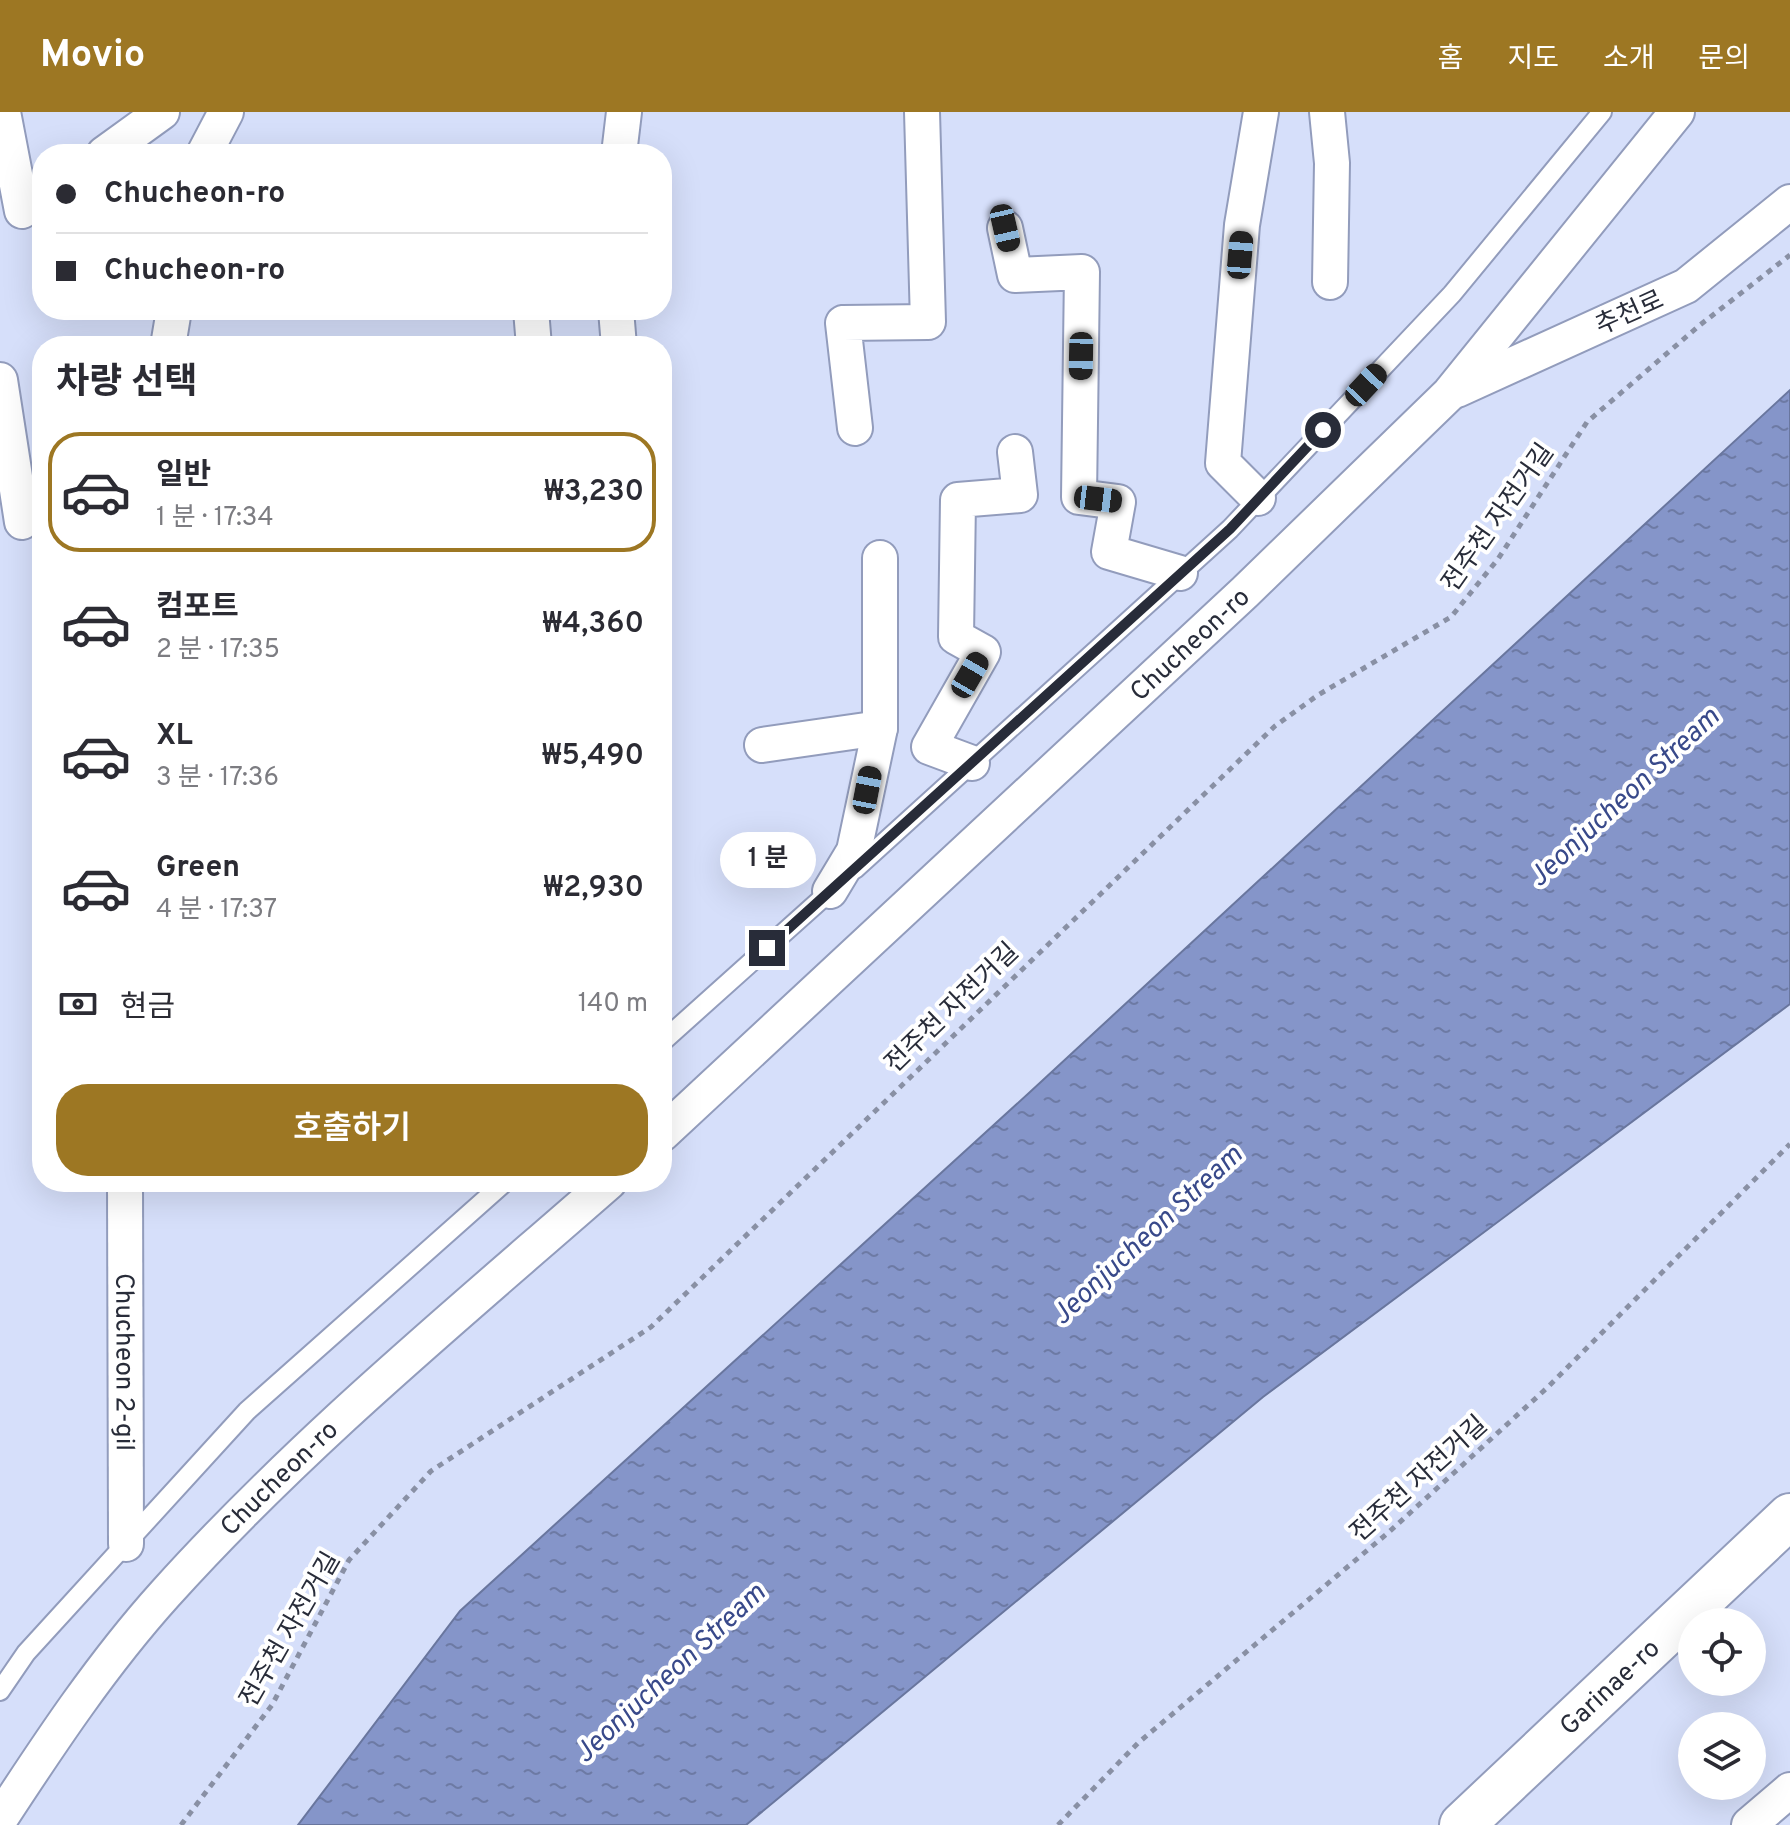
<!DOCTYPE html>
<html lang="ko">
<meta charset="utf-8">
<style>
body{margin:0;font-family:Overpass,"Noto Sans KR",sans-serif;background:#f2f2f3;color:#2b2b33;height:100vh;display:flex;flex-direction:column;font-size:30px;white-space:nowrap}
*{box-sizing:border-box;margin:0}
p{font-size:26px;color:#7c7c81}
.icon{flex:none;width:44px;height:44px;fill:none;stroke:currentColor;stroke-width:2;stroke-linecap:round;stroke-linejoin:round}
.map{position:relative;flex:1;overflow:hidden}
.side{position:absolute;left:32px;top:224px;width:640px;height:856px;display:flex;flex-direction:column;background:#fff;border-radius:32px;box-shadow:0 8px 32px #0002}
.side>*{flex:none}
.guide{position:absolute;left:32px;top:32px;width:640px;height:176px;border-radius:32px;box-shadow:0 8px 32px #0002;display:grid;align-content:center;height:176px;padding:0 24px;background:#fff}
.tools{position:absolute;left:1678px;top:1496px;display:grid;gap:16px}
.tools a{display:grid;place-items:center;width:88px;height:88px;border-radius:50%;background:#fff;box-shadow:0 8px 32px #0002;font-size:40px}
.end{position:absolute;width:36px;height:36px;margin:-18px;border:10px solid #282c39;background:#fff;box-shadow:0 0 0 4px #fff}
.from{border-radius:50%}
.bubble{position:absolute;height:56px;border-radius:28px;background:#fff;box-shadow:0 8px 32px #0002;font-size:26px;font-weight:600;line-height:56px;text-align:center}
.car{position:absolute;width:24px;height:48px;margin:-24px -12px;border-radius:10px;box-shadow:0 0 6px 2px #0007;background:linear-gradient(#222 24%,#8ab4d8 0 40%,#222 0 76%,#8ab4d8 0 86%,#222 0)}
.guide b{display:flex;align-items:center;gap:28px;height:76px;font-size:30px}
.guide b+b{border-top:2px solid #e1e1e2}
.guide i{width:20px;height:20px;background:#2b2b33}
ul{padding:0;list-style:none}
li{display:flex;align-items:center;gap:24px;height:120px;margin:0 16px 12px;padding:0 8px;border:4px solid transparent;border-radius:32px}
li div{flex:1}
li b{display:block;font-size:30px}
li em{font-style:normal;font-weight:600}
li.active{border-color:#9d7723}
li>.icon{width:72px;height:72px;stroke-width:1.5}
h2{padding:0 24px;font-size:36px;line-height:96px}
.pay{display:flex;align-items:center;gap:20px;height:88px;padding:0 24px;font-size:30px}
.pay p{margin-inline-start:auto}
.action{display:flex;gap:16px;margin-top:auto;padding:16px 24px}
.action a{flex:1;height:92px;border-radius:32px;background:#9d7723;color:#fff;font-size:32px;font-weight:600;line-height:92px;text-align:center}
header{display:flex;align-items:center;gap:48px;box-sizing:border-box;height:112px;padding:0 40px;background:#9d7723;color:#fff}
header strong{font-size:38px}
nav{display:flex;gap:44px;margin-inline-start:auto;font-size:28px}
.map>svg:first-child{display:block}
.water{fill:url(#water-ripples);stroke:#69769e;stroke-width:2}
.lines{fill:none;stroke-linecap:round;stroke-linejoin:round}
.lane-casing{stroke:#929cbc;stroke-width:22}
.street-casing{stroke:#929cbc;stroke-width:38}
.secondary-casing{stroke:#929cbc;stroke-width:48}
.path{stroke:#8990a4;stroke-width:5;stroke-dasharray:6 6;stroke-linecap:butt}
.lane{stroke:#fff;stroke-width:18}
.street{stroke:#fff;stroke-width:34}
.secondary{stroke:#fff;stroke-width:44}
.route{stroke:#282c39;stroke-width:10}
.labels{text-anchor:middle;stroke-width:8;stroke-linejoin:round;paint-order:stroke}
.street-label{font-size:26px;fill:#282c39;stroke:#fff}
.water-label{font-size:28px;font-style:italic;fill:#38498a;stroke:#fff}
</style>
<header>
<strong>Movio</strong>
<nav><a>홈</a><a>지도</a><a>소개</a><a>문의</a></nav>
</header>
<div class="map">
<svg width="1790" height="1713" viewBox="0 0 1790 1713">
<defs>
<pattern id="water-ripples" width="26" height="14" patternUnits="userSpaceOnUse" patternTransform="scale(2)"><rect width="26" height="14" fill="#8595c9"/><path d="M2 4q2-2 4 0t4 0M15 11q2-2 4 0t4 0" fill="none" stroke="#6d7aa4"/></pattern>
</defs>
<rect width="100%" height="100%" fill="#d6dffa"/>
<path class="water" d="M1790 278V892L1263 1285 746 1713H298L460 1499 1030 980Z"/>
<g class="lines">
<g class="lane-casing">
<path id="lane" d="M855 757 1230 417 1452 182 1602 0
M662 930 836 774
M0 1579 26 1541 247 1299 505 1070"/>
</g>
<g class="street-casing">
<g id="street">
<path d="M3 0 22 99"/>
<path d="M1327 0 1332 51 1330 170"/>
<path d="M104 42 162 0"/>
<path d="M204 42 226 0"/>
<path d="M619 42 624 0"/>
<path d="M1005 116 1015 163 1082 160 1079 385 1118 390 1109 440 1180 461"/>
<path d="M531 198 534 234"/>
<path d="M616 198 619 234"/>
<path d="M168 234 174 198"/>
<path d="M0 268 22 410"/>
<path d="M1457 278 1686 174 1790 90"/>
<path d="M855 316 843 211 928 210 922 0"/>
<path d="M1258 386 1223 351 1242 113 1261 0"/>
<path d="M762 633 880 616"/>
<path d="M972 651 929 635 983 540 956 525 958 388 1020 383 1015 340"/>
<path d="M830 779 854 739 880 616V446"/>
<path id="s1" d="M662 1022 1245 480 1449 282 1677 0"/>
<path id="s2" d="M125 1070 126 1432"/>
<path id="s3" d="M0 1707C51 1629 102 1552 165 1482 300 1332 457 1203 609 1070"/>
<path d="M1749 1713 1790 1678"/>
</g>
</g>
<g class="secondary-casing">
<g id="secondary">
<path id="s4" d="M1462 1713 1790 1404"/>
</g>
</g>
<path class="path" d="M181 1713 272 1593 349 1448 431 1359 651 1215 1275 614 1318 583 1451 505 1498 447 1587 310 1700 213 1790 143
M1058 1713 1138 1631 1389 1420 1548 1275 1790 1032"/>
<use href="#lane" class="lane"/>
<use href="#street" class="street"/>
<use href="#secondary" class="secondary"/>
</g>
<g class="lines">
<path class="route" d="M767 836 1230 417 1323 318"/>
</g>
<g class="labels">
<g class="street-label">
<text transform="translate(1629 200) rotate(-24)" y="9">추천로</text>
<text transform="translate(1497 405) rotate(-55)" y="9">전주천 자전거길</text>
<text dy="9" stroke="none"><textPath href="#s1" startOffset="720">Chucheon-ro</textPath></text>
<text transform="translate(951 895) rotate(-44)" y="9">전주천 자전거길</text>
<text dy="9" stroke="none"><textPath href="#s2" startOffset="180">Chucheon 2-gil</textPath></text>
<text dy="9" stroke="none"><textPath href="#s3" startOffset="442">Chucheon-ro</textPath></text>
<text transform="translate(1418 1366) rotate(-42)" y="9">전주천 자전거길</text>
<text transform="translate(289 1517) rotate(-60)" y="9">전주천 자전거길</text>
<text dy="9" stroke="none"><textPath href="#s4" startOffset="202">Garinae-ro</textPath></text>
</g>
<g class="water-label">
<text transform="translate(1623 684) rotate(-43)" y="10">Jeonjucheon Stream</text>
<text transform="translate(1146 1122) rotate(-43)" y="10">Jeonjucheon Stream</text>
<text transform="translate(669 1560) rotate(-43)" y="10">Jeonjucheon Stream</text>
</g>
</g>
</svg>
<div class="tools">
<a><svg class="icon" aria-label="locate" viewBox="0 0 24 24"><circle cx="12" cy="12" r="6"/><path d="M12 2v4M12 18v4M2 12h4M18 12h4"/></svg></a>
<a><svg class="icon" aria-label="layers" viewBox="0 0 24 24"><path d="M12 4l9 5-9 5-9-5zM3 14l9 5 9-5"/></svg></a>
</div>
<i class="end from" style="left:1323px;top:318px"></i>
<i class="end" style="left:767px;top:836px"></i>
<div class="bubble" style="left:720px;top:720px;width:96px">1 분</div>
<i class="car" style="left:1005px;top:116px;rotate:167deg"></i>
<i class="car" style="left:1240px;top:143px;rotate:5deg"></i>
<i class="car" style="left:1081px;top:244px;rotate:181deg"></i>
<i class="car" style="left:1366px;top:273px;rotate:43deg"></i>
<i class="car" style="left:1098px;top:387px;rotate:97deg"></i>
<i class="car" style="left:970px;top:563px;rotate:30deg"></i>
<i class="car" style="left:867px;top:678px;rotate:11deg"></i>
<div class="guide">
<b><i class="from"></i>Chucheon-ro</b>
<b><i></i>Chucheon-ro</b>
</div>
<section class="side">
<h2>차량 선택</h2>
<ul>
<li class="active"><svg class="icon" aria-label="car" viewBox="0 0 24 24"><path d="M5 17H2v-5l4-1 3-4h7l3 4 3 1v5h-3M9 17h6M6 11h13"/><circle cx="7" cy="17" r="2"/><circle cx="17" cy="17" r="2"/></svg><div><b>일반</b><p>1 분 · 17:34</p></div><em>₩3,230</em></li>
<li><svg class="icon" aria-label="car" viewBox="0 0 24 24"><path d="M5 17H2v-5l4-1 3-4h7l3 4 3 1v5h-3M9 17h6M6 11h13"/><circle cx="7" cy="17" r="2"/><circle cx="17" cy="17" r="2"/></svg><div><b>컴포트</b><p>2 분 · 17:35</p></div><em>₩4,360</em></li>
<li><svg class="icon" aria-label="car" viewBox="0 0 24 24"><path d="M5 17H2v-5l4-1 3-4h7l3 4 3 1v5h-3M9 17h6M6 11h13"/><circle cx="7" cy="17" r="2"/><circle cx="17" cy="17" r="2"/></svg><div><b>XL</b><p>3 분 · 17:36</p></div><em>₩5,490</em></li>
<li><svg class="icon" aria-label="car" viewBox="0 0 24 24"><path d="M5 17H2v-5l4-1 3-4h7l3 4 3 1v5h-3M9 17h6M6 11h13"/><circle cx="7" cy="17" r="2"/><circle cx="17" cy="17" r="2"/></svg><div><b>Green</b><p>4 분 · 17:37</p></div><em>₩2,930</em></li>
</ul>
<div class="pay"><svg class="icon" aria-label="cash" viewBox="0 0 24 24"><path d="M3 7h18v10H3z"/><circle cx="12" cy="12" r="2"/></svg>현금<p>140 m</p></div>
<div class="action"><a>호출하기</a></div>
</section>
</div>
